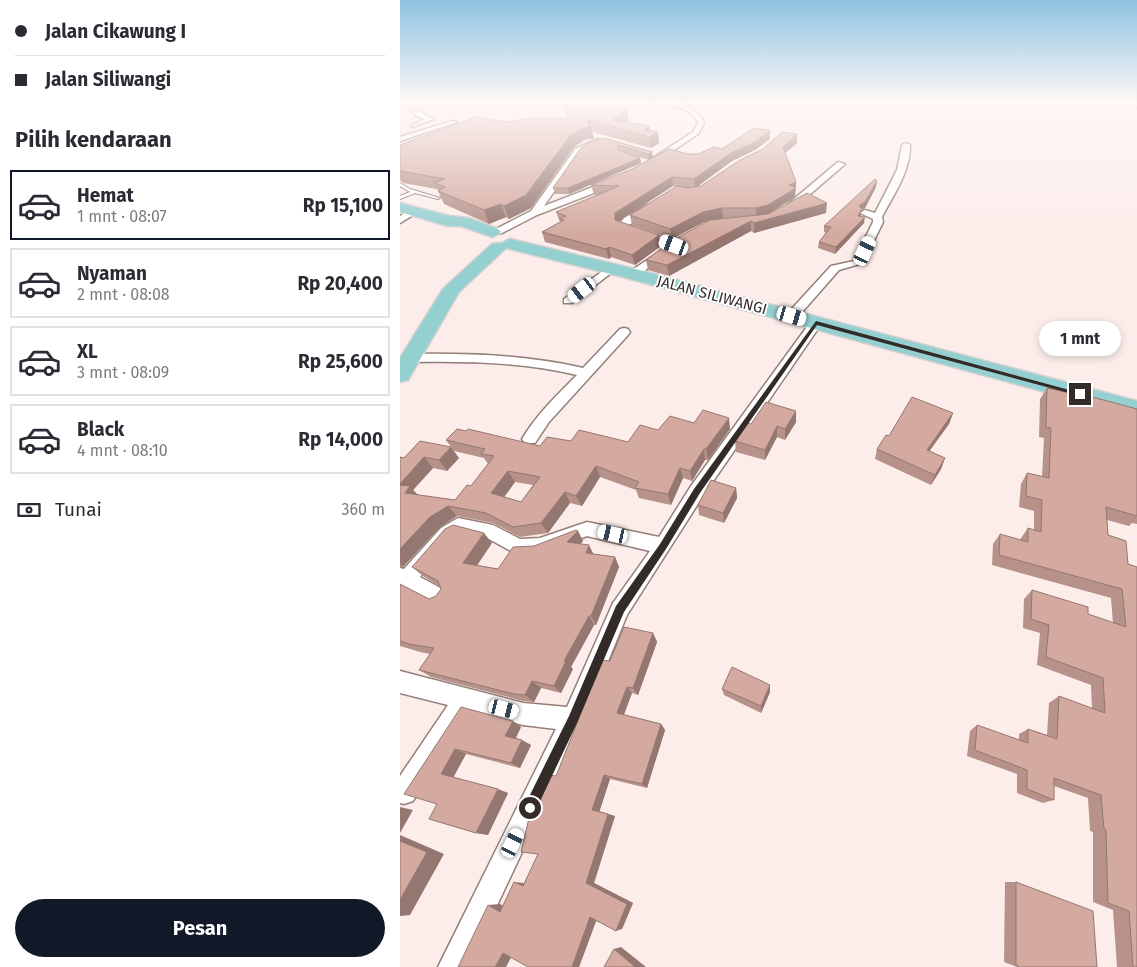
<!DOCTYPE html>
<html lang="id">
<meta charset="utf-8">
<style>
body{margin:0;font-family:"Fira Sans",sans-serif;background:#f7f7f7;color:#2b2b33;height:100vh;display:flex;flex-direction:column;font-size:19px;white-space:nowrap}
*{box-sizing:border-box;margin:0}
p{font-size:16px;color:#7c7c81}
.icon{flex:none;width:28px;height:28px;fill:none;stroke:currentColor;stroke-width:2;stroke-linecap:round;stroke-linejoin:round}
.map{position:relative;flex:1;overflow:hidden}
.sheet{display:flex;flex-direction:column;background:#fff;width:400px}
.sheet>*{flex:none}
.top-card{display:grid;align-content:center;height:110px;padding:0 15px;background:#fff}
.end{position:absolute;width:22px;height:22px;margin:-11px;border:6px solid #332b28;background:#fff;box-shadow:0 0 0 2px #fff}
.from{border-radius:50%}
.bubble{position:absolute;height:35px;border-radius:18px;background:#fff;box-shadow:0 2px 8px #0003;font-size:16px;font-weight:700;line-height:35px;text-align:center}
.car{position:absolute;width:15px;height:30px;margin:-15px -8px;border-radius:6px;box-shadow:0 0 4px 1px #0007;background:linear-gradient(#fff 24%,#345 0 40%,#fff 0 76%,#345 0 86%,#fff 0)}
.top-card b{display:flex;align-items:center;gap:18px;height:48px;font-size:19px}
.top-card b+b{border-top:1px solid #e1e1e2}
.top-card i{width:12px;height:12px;background:#2b2b33}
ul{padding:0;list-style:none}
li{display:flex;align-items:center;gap:15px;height:70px;margin:0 10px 8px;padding:0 5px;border:2px solid #e1e1e2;border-radius:0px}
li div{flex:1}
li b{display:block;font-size:19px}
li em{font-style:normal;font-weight:700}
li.selected{border-color:#111827}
li>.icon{width:45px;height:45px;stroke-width:1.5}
h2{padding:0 15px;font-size:22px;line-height:60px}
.pay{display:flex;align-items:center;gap:12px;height:55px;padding:0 15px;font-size:19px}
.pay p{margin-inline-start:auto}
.cta{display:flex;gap:10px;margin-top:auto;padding:10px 15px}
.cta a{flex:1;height:58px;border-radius:30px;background:#111827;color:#fff;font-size:20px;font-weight:700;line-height:58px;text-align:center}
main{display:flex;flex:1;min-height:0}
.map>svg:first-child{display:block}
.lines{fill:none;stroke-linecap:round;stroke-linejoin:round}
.service-casing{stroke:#947f79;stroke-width:2}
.minor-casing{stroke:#947f79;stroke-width:3}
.primary-casing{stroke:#d2d0d0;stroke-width:3}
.service{fill:#fff;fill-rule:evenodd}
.minor{fill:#fff;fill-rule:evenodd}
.primary{fill:#95d0d1;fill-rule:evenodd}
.wall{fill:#b6928a;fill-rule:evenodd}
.shaded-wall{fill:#947770}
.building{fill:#d4aaa0;stroke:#947770;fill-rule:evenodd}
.route{fill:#332b28}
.labels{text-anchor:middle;stroke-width:4;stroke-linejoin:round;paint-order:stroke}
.far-street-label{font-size:15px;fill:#332b28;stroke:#fefefe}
</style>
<main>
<section class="sheet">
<div class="top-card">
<b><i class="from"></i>Jalan Cikawung I</b>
<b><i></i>Jalan Siliwangi</b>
</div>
<h2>Pilih kendaraan</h2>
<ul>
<li class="selected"><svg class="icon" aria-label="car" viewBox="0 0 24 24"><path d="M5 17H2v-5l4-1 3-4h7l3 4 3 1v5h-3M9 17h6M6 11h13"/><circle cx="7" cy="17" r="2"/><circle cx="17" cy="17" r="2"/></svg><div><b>Hemat</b><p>1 mnt · 08:07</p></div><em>Rp 15,100</em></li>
<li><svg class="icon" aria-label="car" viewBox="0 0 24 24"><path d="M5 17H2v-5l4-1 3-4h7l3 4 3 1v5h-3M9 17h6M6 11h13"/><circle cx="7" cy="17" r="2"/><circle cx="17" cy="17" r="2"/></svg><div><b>Nyaman</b><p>2 mnt · 08:08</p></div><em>Rp 20,400</em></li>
<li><svg class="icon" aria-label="car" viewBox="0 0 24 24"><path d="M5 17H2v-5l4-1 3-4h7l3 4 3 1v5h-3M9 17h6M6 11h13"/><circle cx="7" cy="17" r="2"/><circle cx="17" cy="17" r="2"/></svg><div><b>XL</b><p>3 mnt · 08:09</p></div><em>Rp 25,600</em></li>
<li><svg class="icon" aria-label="car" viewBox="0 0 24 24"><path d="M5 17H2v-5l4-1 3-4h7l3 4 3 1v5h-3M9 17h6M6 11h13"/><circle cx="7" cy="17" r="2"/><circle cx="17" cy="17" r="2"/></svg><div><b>Black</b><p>4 mnt · 08:10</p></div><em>Rp 14,000</em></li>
</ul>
<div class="pay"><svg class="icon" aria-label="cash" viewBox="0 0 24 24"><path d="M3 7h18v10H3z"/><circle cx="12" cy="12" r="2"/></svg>Tunai<p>360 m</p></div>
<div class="cta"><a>Pesan</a></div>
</section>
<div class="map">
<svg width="737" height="967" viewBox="0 0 737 967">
<rect width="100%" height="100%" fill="#fcedea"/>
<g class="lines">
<g class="service-casing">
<path id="service" d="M0 183 10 189 40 198 38 199 15 193 0 199V196L10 192 0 186Z"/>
</g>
<g class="minor-casing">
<path id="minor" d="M249 100C267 98 297 104 304 123L298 134 253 164H250V160L293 132 298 123C290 103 264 108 249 100Z
M717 100 737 103V107L719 104Z
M16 110 34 119 12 127V125L25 119 16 116 13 112Z
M52 121 57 122 0 141V137Z
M197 139 204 141 181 153 144 206 211 180H217V184L137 215 102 233H96V229L131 211 175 149Z
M506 143 510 145C511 170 493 196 482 217L483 222 463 263 439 270 396 319H388V313L431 266 454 261 473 222V219L460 213 465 210 475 213 497 170 502 145Z
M438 162 445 164 393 209H387V205Z
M247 205 254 207 228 226 278 243V247H270L219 229 217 227 224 218Z
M10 210 18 212 0 223V216Z
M264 249 268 250V254L237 276H229V272Z
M211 265 215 266V270L172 303H164V299Z
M416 319 422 323 303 496 227 615 181 727 68 967H38L156 729 123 725 70 711 13 801 4 804 0 803V776L48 705 0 693V671L123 703 167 707 213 603 250 551 187 536 140 554 118 555 89 539 61 533 53 538 20 577 46 591 49 597 46 603 39 606 0 586V568L4 569 41 528 58 518 93 525 120 539 140 538 187 522 259 537 291 486 412 320Z
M224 328 228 329 230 332 228 335 149 422 135 443H125L122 439C137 414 157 395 177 375 122 362 67 361 11 362L5 358 11 354C69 353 126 355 183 368L220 329Z"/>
</g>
<g class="primary-casing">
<path id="primary" d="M0 203 49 216 68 218 98 229 101 232 93 237 61 226H48L0 212Z
M110 239 239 270 737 401V417L227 278 106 248 59 292 8 380 0 382V358L43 289 92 244 102 243Z"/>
</g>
<use href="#service" class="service"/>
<use href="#minor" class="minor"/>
<use href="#primary" class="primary"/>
</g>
<path class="wall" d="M131 118 229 120 226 122 249 126 250 130 258 132 259 143 251 148 192 132 194 138 184 140 173 148 131 208 109 219 106 217 89 224 44 204 37 189 3 183 0 180V145L108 122Z
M370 130V139L355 150 332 161 297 187 301 186 397 134V143L385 153 396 182 395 197 373 211 426 213 354 233 351 231 269 276 248 270 246 260 306 222H304L272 239 232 225 230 215 276 187 273 186 219 221 261 246 235 265 211 257 209 259 145 242 142 232 160 222 156 212 198 195H194L191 185 288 154H298L322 149Z
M204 138 252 152 253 157 249 160 229 154 240 158 241 163 169 194H155L153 188Z
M476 187 465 208 461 210 460 216 464 223 435 254 418 248 419 242 426 233 424 232V226Z
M647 388 669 393 670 391 737 409V524L732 523 729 526 707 520 708 535 726 541 737 967H717L713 910 693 902V832L690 831 688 798 654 786V800L643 803 617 793V774L567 756 570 731 577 725 619 740V734L628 729 647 735 649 703 659 696 692 709 691 685 637 665 640 633 623 628 624 599 632 590 688 614 713 623 711 598 592 565 593 544 600 534 620 540 621 538 628 528 634 530V511L619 507 621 484 627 473 642 477 644 438 639 437 640 399Z
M396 411V422L385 440 377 437 365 460 336 452 335 441 351 424Z
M553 413 549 424 529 451 545 458 541 469 531 485 475 459 477 449 489 436Z
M294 423 330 429 308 460H305L292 481 283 478 271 505 239 498 236 490 200 477 182 506 170 503 148 533 120 537 93 523 57 516 40 527 3 567H0V457L4 458 20 441 59 458 47 471 33 468 13 490 18 495 55 500 71 486 88 464 84 458 54 451 46 440 140 446 171 441 228 442 258 430ZM115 482 133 485 121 502 104 497Z
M336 488 337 498 324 523 299 515 298 505Z
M178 531 183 541 180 544 194 554 215 557 219 567 196 625H194L171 667 173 669 161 693 141 688 134 702 123 701 31 677 19 670 30 654 20 652 0 646V584L29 599 36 596 41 589 39 586 23 576 12 567 92 543 77 565 98 569 134 546Z
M253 633 257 642 238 695 232 693 224 715 261 724 265 730 247 788 210 779 199 811 215 816 194 883 233 903 222 929 196 921 179 967H128L100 904 103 906 125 883 138 854 121 852 156 776 210 661Z
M322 689 370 692 361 713 324 695Z
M61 707 121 727 116 738 131 745 120 768 66 754 53 777 108 793 88 835 76 833 37 804Z
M605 882H616L697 967H617L604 962Z"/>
<path class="shaded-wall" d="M227 109 229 120 218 128 212 120Z
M189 120 194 138 184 140 173 148 131 208 109 219 104 206 170 136 188 124Z
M249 126 251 136 258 132 259 143 251 148 249 137 245 130Z
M370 130V139L355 150 332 161 295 188 294 179 331 153Z
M397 134V143L383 155V147Z
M252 152 253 157 249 160 248 154Z
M240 158 241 163 169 194 168 188Z
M272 177 273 186 217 222 215 220V213Z
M477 181 476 187 465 208 461 210V215L457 222 459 206Z
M396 182 395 197 368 214 356 218V208L389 185Z
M427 203 426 213 354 233V223Z
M101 204 106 217 89 224 84 210Z
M322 208 323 218 304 222 272 239 270 229 303 212Z
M465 217 464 223 435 254 436 247Z
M351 221V231L269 276 267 265Z
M259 235 261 246 235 265 232 255Z
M209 247 211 257 209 259 206 249Z
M396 411V422L385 440V429Z
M553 413 549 424 523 460 527 450Z
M329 418 330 429 308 460 306 449Z
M377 426V437L365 460V450Z
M51 447 59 458 47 471 39 460Z
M304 449 305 460 292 481 290 471Z
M24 457 33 468 13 490 20 497 5 493 0 486V484Z
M545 458 541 469 531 485 535 475Z
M196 466 200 477 182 506 176 496Z
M280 468 283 478 271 505 268 494Z
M108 471 115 482 99 504 91 493Z
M336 488 337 498 324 523 323 513Z
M165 492 170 503 148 533 141 523Z
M48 506 57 516 40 527 3 567 0 564V549L30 517Z
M178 531 183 541 173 552 167 542Z
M84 533 92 543 72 573 63 563Z
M189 545 194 555 186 553Z
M215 557 219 567 196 625 191 616Z
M189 616 194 625 171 667 173 669 161 693 154 686 164 661Z
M253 633 257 642 238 695 233 688Z
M132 681 141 688 134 702 125 695Z
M370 685V692L361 713V706Z
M227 687 232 693 222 719 217 713Z
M113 721 121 727 114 741 105 736Z
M261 724 265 730 247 788 242 784Z
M122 740 131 745 120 768 111 763Z
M55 749 66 754 53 778 41 774Z
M204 775 210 779 199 813 192 810Z
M98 789 108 793 88 835 76 833Z
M0 807 13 810 0 833Z
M208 814 215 816 194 883 233 903 222 929 216 931 186 883Z
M0 835 44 854 10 915 0 916Z
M114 882 124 883 134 886H123Z
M100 904 112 911 100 912 88 905Z
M198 916 179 967H172L190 917Z
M221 947 246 967H235L214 949Z
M115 950 106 967H95L103 953Z"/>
<path class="building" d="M165 106 227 109 212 120 249 126 245 130 258 132 249 137 189 120 188 124 191 126 181 129 170 136 126 195 104 206 101 204 84 210 38 191 45 187 34 183 45 179 0 171V145L76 117 108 122 131 118H167Z
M354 128 370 130 355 142 331 153 294 179 272 177 215 213V220L259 235 232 255 209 247 206 249 142 232 164 220 159 219 166 216 156 212 219 186 191 185 232 169 269 149 288 154H298L314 147 322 149Z
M382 132 397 134 383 147 396 182 389 185 396 188 368 205 356 208H322L303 212 270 229 230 215 277 186 288 188 301 186 340 160 363 149Z
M204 138 252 152 248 154 218 145V150L240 158 168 188H153L181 148 190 142Z
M475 179 477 181 465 202 459 206 462 209 458 216 465 217 436 247 419 242 431 227 424 226Z
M407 193 427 203 354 223 351 221 267 265 246 260 271 241 310 220 368 214Z
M647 388 670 393V391L737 409V516L706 507 708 535 726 541 728 564 737 567V967H733L729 911 708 903 706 830 704 829 701 795 654 778V800L627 789V770L575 750 577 725 628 743V729L657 739 659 696 705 713 703 678 646 657 649 625 631 619 632 590 688 607V614L726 627 722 589 599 555 600 534 628 542V528L641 532 642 500 626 496 627 473 649 478 651 428 646 427Z
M512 397 553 413 527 450 545 458 535 475 477 449 486 435 489 436Z
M366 402 396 411 385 429 377 426 365 450 335 441 347 423 351 424Z
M303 410 329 418 306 449H304L290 471 280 468 268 494 235 488 239 482 196 466 176 496 165 492 141 523 113 527 86 513 48 506 30 517 0 549V485L10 486 5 493 55 500 67 485 71 486 94 456 81 454 85 449 46 440 57 429 66 431 68 429 140 446 147 437 171 441 179 430 228 442 240 425 258 430 270 416 294 423ZM108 471 140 477 121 502 91 493Z
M20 441 51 447 39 460 24 457 0 484V457L4 458Z
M311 480 336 488 323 513 298 505Z
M53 525 84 533 63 563 98 569 113 547 134 546 176 530 178 531 167 542 189 545 186 553 215 557 191 616H189L164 661H166L154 686 132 681 125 695 114 694 19 670 34 648 9 644 0 641V584L29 599 36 596 41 589 38 581 12 567 45 529Z
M224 627 253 633 233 688 227 687 217 713 261 724 242 784 204 775 192 810 208 814 186 883 227 904 216 931 190 917 172 967H128L103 953 95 967H58L88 905 100 912 114 882 123 886 138 854 121 852 129 818 150 775 156 776 202 660 210 661Z
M332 667 370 685 361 706 322 689Z
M61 707 113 721 105 736 122 740 111 763 55 749 41 774 98 789 76 833 29 819 37 804 4 794Z
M0 841 27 852 0 900Z
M616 882 693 911 697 967H620L616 965Z
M214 949 235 967H204Z"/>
<linearGradient id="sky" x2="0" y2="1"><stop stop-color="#8ec3e2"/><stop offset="0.43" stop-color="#fef7f6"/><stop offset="1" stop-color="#fef7f6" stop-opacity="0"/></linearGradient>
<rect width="737" height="235" fill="url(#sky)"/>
<path class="route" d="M416 321 684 394 680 396 417 325 300 493 266 549 224 612 177 723 135 812 130 814 126 812 124 808 126 803 169 716 216 606 260 544 294 489Z"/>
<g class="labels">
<g class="far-street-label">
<text transform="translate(312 295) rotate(15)" y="5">JALAN SILIWANGI</text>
</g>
</g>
</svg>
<i class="end from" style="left:130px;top:808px"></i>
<i class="end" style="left:680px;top:394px"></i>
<div class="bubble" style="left:639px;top:321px;width:82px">1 mnt</div>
<i class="car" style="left:274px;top:245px;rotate:290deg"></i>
<i class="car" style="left:465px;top:251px;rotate:25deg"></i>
<i class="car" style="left:182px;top:290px;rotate:232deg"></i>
<i class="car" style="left:392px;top:316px;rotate:106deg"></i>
<i class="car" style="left:213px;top:534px;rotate:283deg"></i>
<i class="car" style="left:104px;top:709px;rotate:104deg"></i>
<i class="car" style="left:113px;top:843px;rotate:26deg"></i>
</div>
</main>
